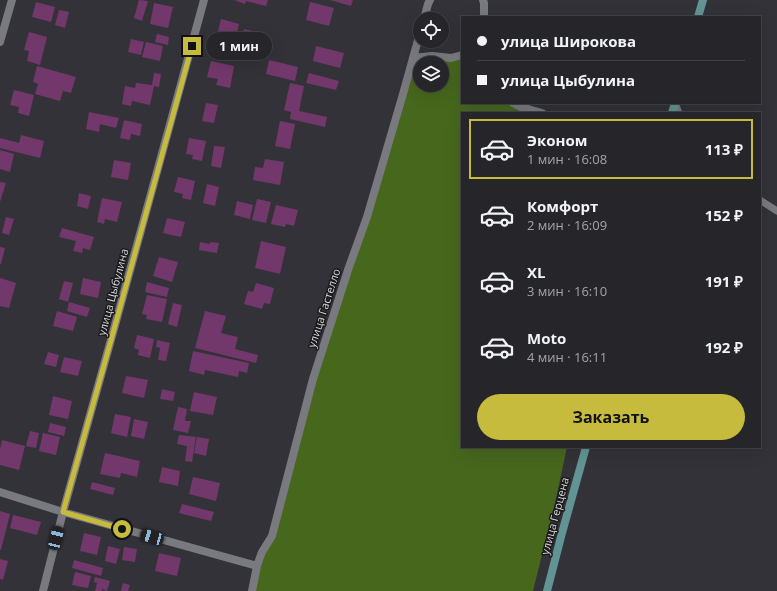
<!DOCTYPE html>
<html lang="ru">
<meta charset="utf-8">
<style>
body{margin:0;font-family:"Open Sans",sans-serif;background:#323236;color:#f1f3f6;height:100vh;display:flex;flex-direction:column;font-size:15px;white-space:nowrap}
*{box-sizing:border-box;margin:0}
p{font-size:13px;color:#a4a5a8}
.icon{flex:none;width:22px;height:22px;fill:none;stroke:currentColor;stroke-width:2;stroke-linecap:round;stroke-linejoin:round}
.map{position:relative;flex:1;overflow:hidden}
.details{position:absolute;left:461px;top:112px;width:300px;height:336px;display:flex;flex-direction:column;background:#26262a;border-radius:0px;box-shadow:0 4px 16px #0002,0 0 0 1px #424347}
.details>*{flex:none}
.hud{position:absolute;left:461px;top:16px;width:300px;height:88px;border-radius:0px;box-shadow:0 4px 16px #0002,0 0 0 1px #424347;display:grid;align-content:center;height:88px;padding:0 16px;background:#26262a}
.tools{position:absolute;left:413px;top:12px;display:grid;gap:8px}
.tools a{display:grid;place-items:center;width:36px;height:36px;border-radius:50%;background:#26262a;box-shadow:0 4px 16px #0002,0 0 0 1px #424347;font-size:20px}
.end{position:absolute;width:18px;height:18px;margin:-9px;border:5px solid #c6bb3c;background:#111;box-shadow:0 0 0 2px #111}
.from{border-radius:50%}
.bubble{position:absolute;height:28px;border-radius:14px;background:#26262a;box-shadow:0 4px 16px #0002,0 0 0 1px #424347;font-size:13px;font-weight:700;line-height:28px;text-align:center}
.car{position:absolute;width:12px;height:24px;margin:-12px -6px;border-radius:5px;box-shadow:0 0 3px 1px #0007;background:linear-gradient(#222 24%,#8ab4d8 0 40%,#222 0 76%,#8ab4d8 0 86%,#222 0)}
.hud b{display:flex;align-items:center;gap:14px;height:38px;font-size:15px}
.hud b+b{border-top:1px solid #424347}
.hud i{width:10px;height:10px;background:#f1f3f6}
ul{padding:7px 0 0;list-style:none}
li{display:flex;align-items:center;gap:12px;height:60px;margin:0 8px 6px;padding:0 8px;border:2px solid transparent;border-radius:0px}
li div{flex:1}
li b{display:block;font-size:15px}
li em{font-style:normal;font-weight:700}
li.active{border-color:#c6bb3c}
li>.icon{width:36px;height:36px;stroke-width:1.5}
.primary-button{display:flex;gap:8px;margin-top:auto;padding:8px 16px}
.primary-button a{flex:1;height:46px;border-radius:24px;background:#c6bb3c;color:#111;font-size:16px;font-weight:700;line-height:46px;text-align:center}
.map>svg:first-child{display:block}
.green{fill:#47671d;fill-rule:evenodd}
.building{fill:#73386b}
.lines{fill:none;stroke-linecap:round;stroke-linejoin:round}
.service{stroke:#797980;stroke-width:7}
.minor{stroke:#797980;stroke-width:8}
.secondary{stroke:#619493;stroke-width:8}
.route{stroke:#c6bb3c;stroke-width:5}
.labels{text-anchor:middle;stroke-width:3;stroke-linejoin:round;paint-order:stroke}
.street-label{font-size:11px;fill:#d9d9dd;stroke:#1a1a1d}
</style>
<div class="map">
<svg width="777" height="591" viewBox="0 0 777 591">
<rect width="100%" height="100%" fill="#323238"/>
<path class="green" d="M462 55V103H513L542 113H462V447H567L555 503 533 591H252L272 536 313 379 413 58ZM420 63H442V85H420Z"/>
<path class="building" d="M139 0 148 1 142 21 134 18Z
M234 0H268L266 6 246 1 245 4Z
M330 0H353L351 6Z
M36 2 55 7 51 22 32 17Z
M310 2 334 8 329 26 306 20Z
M154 3 173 7 168 28 150 24Z
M59 10 69 12 65 28 55 25Z
M221 19 239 24 234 47 215 43Z
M244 29 253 31 250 48 240 45Z
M29 32 47 37 40 65 27 61 29 51 24 50Z
M157 34 169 37 168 45 155 42Z
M131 39 144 42 141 55 128 52Z
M146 42 163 46 160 61 142 57Z
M316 46 344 53 340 68 313 61Z
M269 60 298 67 295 81 266 74Z
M211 61 234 66 230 88 216 85 218 79 207 77Z
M37 66 76 77 71 93 63 91 60 101 35 94 38 84 33 82Z
M154 73 161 74 159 87 154 86 150 105 132 101 131 106 122 104 125 86 135 88 136 83 152 85Z
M309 73 339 81 336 90 306 83Z
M290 83 304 86 299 111 327 117 325 127 290 119 291 112 284 110Z
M14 90 34 95 29 116 18 113 19 107 10 105Z
M206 103 218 105 214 123 202 121Z
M89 112 119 118 116 128 100 124 99 132 86 129Z
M124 120 142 124 140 136 131 134 130 140 120 138Z
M280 121 295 124 290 149 275 146Z
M21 135 44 141 40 158 0 148V138L19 143Z
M189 138 206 141 202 161 192 159 193 155 186 154Z
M214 146 225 147 221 168 211 166Z
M0 150 14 154 10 172 0 169Z
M265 159 284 162 280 185 253 180 255 167 263 168Z
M114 160 131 163 128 180 111 177Z
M178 177 195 181 191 200 182 198 183 194 174 192Z
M0 182 6 183 0 202Z
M207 184 219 187 215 206 203 203Z
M79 193 91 196 88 209 77 206Z
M102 198 122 202 117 222 105 219 104 224 97 222Z
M257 199 271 202 266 223 252 220Z
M237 201 253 205 250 219 234 215Z
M276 205 298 210 294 226 286 224 285 227 271 224Z
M6 217 14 219 9 235 2 233Z
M167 218 185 222 181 237 163 233Z
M62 228 94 237 90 250 83 248 82 253 73 251 76 241 59 237Z
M261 241 286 247 280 274 255 268Z
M200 242 210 244V242L219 243 217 253 199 250Z
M0 247 5 248 1 264H0Z
M159 257 178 262 172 282 153 276Z
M0 278 16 283 9 308 0 306Z
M83 278 101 282 98 298 80 294Z
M64 281 73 283 68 302 59 299Z
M147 282 169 288 167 297 145 292Z
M256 283 274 288 270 304 264 303 262 309 244 304 248 291 253 292Z
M147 295 167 299 162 322 146 319 147 315 142 314Z
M69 302 90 308 87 317 67 311Z
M173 303 182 305 177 327 168 324Z
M57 311 77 317 73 331 53 326Z
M205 311 226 316 221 333 238 337 235 349 258 355 256 363 195 348Z
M137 335 154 339 150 358 138 355 139 350 134 348Z
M157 340 170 343 166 361 158 360 160 348 156 347Z
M193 351 249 363 247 373 239 371 238 377 205 370 204 375 189 371Z
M48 352 59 355 56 367 44 364Z
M64 357 82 361 78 376 60 372Z
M126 376 148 380 144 398 122 393Z
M162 389 175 392 173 401 160 399Z
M194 392 217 397 213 415 190 411Z
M53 396 72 401 68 419 49 415Z
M178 407 187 409 185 421H191L188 433 173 430Z
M115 414 131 417 127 437 111 433Z
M134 419 148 422 144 439 131 436Z
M50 423 66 427 64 436 48 432Z
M30 431 39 433 36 448 26 446Z
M43 433 60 437 56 455 39 451Z
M179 435 196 437 192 462 185 461 187 446 177 444Z
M197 437 209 439 206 456 194 453Z
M2 440 25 446 19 470 0 465V449Z
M105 453 140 461 137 477 121 473 120 478 100 474Z
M162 467 180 471 178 486 159 482Z
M193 477 220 483 216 501 189 494Z
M92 482 115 488 113 495 90 489Z
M182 504 214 512 211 521 179 513Z
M0 511 10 514 1 550H0Z
M13 515 41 522 37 535 10 528Z
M84 533 101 537 97 555 80 551Z
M108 546 120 549 116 564 105 561Z
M124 547 137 549 135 562 122 560Z
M159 553 181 558 177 576 155 571Z
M0 559 8 561 3 580 0 579Z
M74 560 103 568 101 576 72 568Z
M75 572 91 576 88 588 72 585Z
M95 577 110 581 107 591 102 589V591H95L97 583 94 582Z
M123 583 130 585 128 591H121Z"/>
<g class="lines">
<path class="service" d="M675 103 679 113
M760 200 777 211"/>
<path class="minor" d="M483 0 484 3V17
M424 19 428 4 430 0
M0 42 12 0
M413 58 432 56 451 58 462 55
M513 103 521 107 542 113
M0 492 63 512 257 566
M43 591 63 512 117 318 204 0
M252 591 257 566 262 552 272 536 313 379 349 267 367 217 403 94 420 33"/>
<path class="secondary" d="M698 17 703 0
M672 113 675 103
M547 591 562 533 586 447"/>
</g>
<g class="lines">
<path class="route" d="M122 529 63 512 113 333 192 46"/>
</g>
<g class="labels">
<g class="street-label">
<text transform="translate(113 292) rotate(-75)" y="4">улица Цыбулина</text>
<text transform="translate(324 308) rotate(-72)" y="4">улица Гастелло</text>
<text transform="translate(555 516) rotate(-75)" y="4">улица Герцена</text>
</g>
</g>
</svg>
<div class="tools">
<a><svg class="icon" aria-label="locate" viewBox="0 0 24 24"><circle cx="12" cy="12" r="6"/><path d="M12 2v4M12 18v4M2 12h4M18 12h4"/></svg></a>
<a><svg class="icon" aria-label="layers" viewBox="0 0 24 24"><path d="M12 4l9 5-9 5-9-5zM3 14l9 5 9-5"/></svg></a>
</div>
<i class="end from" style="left:122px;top:529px"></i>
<i class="end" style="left:192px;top:46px"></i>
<div class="bubble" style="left:206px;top:32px;width:66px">1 мин</div>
<i class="car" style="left:152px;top:537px;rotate:286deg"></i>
<i class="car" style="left:56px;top:538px;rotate:14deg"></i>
<div class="hud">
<b><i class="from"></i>улица Широкова</b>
<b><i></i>улица Цыбулина</b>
</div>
<section class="details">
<ul>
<li class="active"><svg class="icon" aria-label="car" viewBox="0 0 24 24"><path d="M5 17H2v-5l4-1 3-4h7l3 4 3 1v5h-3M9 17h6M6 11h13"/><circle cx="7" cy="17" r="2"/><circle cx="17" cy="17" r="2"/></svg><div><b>Эконом</b><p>1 мин · 16:08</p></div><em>113 ₽</em></li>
<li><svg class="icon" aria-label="car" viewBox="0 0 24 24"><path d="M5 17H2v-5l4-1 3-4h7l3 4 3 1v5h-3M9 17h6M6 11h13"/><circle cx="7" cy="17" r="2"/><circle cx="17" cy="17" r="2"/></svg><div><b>Комфорт</b><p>2 мин · 16:09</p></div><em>152 ₽</em></li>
<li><svg class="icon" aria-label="car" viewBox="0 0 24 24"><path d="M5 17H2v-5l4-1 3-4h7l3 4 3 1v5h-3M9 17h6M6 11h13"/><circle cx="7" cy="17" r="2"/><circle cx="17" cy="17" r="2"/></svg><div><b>XL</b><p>3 мин · 16:10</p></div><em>191 ₽</em></li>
<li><svg class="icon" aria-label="car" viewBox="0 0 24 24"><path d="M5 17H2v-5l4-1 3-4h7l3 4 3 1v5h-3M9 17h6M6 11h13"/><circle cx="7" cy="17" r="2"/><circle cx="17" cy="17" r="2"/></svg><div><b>Moto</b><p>4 мин · 16:11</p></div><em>192 ₽</em></li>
</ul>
<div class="primary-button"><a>Заказать</a></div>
</section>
</div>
